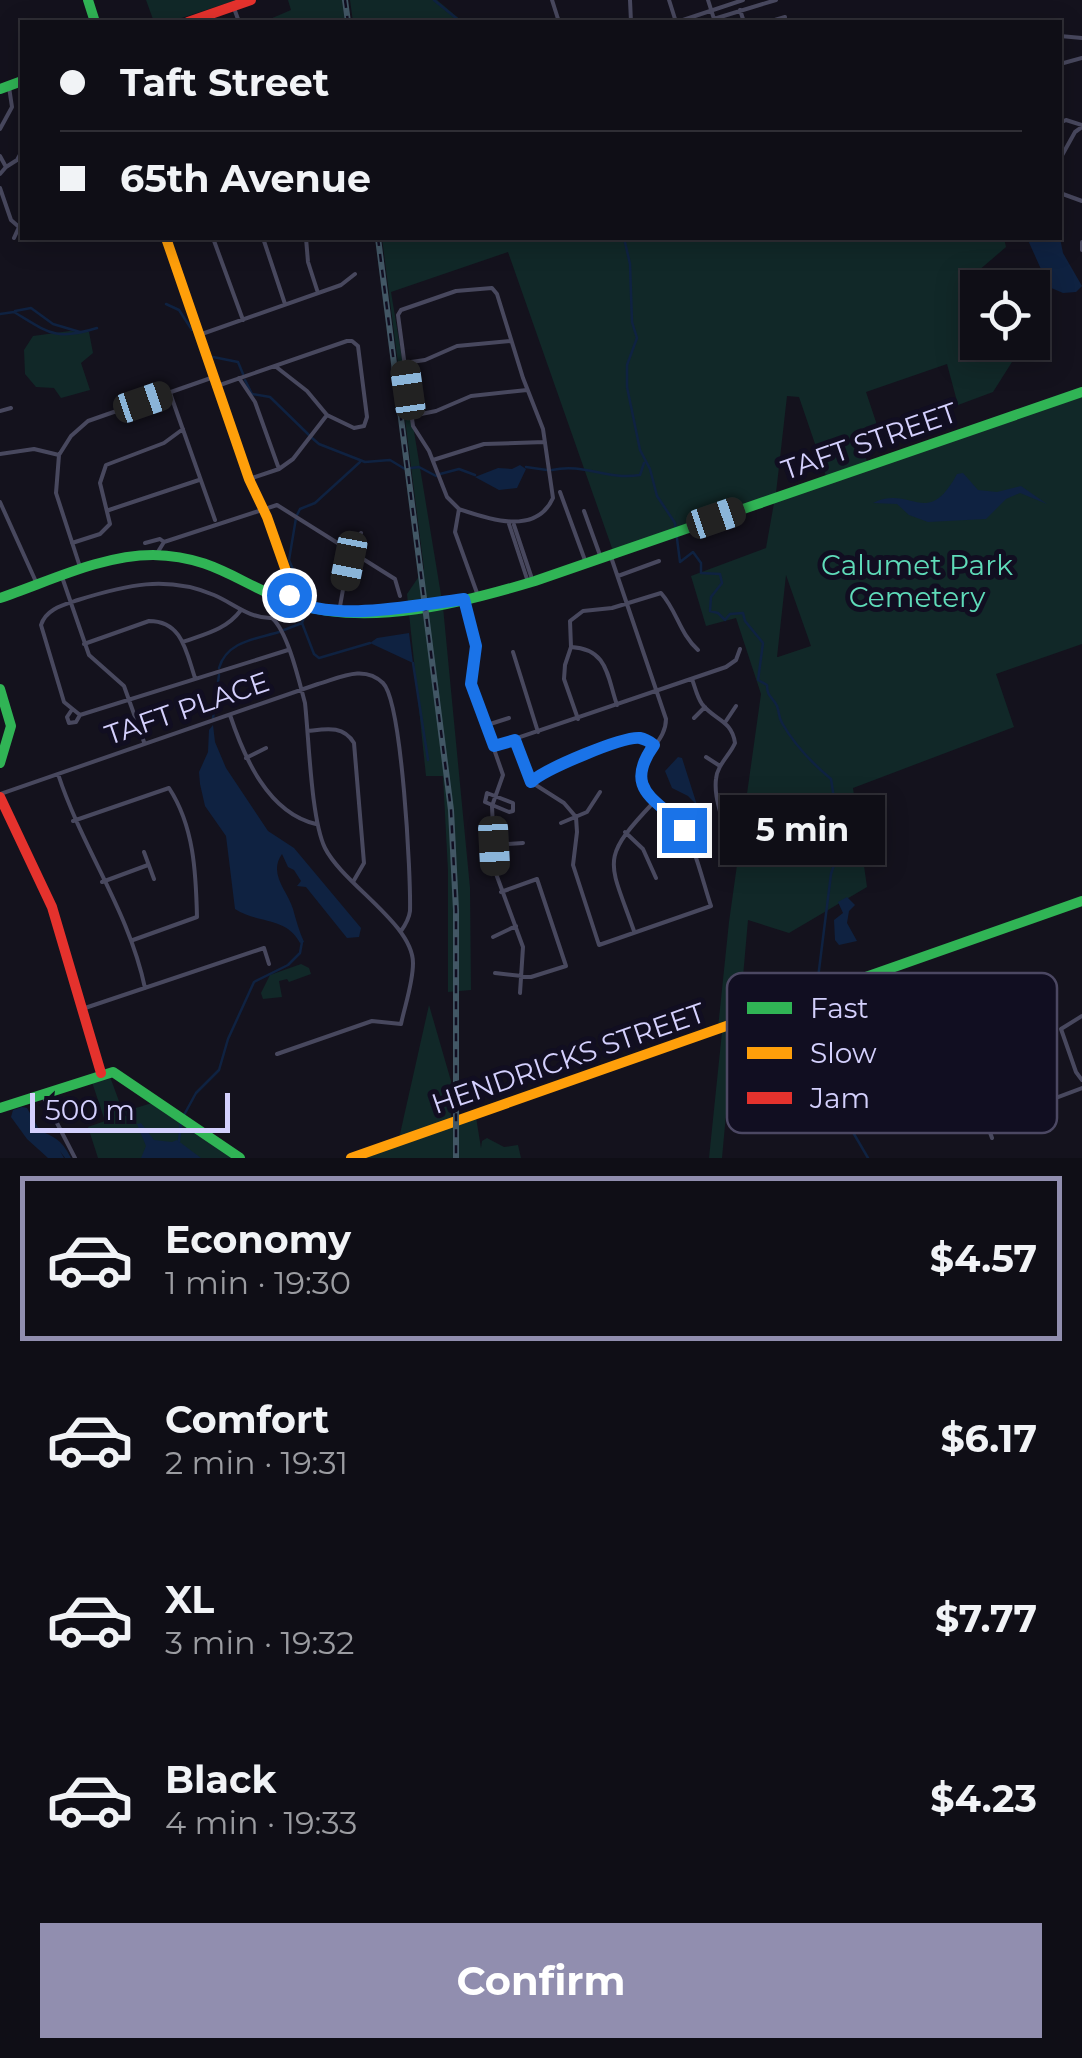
<!DOCTYPE html>
<meta charset="utf-8">
<style>
body{margin:0;font-family:Montserrat,sans-serif;background:#18171f;color:#f1f3f6;height:100vh;display:flex;flex-direction:column;font-size:38px;white-space:nowrap}
*{box-sizing:border-box;margin:0}
p{font-size:32px;color:#9b9ca1}
.icon{flex:none;width:55px;height:55px;fill:none;stroke:currentColor;stroke-width:2;stroke-linecap:round;stroke-linejoin:round}
.map{position:relative;height:1158px;overflow:hidden}
.side{display:flex;flex-direction:column;background:#0f0e16;flex:1}
.side>*{flex:none}
.top-card{position:absolute;left:20px;top:20px;width:1042px;height:220px;border-radius:0px;box-shadow:0 5px 25px #0003,0 0 0 2px #2f2e35;display:grid;align-content:center;height:220px;padding:0 40px;background:#0f0e16}
.controls{position:absolute;left:960px;top:270px;display:grid;gap:20px}
.controls a{display:grid;place-items:center;width:90px;height:90px;border-radius:0px;background:#0f0e16;box-shadow:0 5px 25px #0003,0 0 0 2px #2f2e35;font-size:50px}
.scale{position:absolute;left:30px;bottom:25px;width:200px;box-sizing:border-box;padding-left:10px;border:5px solid #d4d0fd;border-top:0;font-size:28px;line-height:35px;white-space:nowrap;color:#d4d0fd;-webkit-text-stroke:8px #110e21;paint-order:stroke}
.end{position:absolute;width:45px;height:45px;margin:-22px;border:12px solid #1a73e8;background:#fff;box-shadow:0 0 0 5px #fff}
.from{border-radius:50%}
.bubble{position:absolute;height:70px;border-radius:0px;background:#0f0e16;box-shadow:0 5px 25px #0003,0 0 0 2px #2f2e35;font-size:32px;font-weight:700;line-height:70px;text-align:center}
.car{position:absolute;width:30px;height:60px;margin:-30px -15px;border-radius:12px;box-shadow:0 0 8px 2px #0007;background:linear-gradient(#222 24%,#8ab4d8 0 40%,#222 0 76%,#8ab4d8 0 86%,#222 0)}
.top-card b{display:flex;align-items:center;gap:35px;height:95px;font-size:38px}
.top-card b+b{border-top:2px solid #2f2e35}
.top-card i{width:25px;height:25px;background:#f1f3f6}
ul{padding:18px 0 0;list-style:none}
li{display:flex;align-items:center;gap:30px;height:165px;margin:0 20px 15px;padding:0 20px;border:5px solid transparent;border-radius:0px}
li div{flex:1}
li b{display:block;font-size:38px}
li em{font-style:normal;font-weight:700}
li.active{border-color:#918eaf}
li>.icon{width:90px;height:90px;stroke-width:1.5}
.cta{display:flex;gap:20px;margin-top:auto;padding:20px 40px}
.cta a{flex:1;height:115px;border-radius:0px;background:#918eaf;color:#fff;font-size:40px;font-weight:700;line-height:115px;text-align:center}
.map>svg:first-child{display:block}
.green{fill:#112828;fill-rule:evenodd}
.water{fill:#0f2241}
.lines{fill:none;stroke-linecap:round;stroke-linejoin:round}
.stream{stroke:#0f2241;stroke-width:2.5}
.street{stroke:#48485e;stroke-width:4}
.fast{stroke:#30b455;stroke-width:10}
.slow{stroke:#ff9f0a;stroke-width:10}
.jam{stroke:#e5322d;stroke-width:10}
.rail-casing{stroke:#425765;stroke-width:6}
.rail{stroke:#110e21;stroke-width:2.5;stroke-dasharray:8;stroke-linecap:butt}
.route{stroke:#1a73e8;stroke-width:12}
.labels{text-anchor:middle;stroke-width:10;stroke-linejoin:round;paint-order:stroke}
.street-label{font-size:28px;fill:#d4d0fd;stroke:#110e21}
.park-label{font-size:28px;fill:#5fdbb9;stroke:#110e21}
.key{fill:#110e21;stroke:#4c4863;stroke-width:2.5}
.key-label{font-size:28px;fill:#d4d0fd}
</style>
<div class="map">
<svg width="1082" height="1158" viewBox="0 0 1082 1158">
<rect width="100%" height="100%" fill="#14121d"/>
<path class="green" d="M146 0H237L169 22H154Z
M288 0H342L345 22H263L291 10Z
M350 0H437L463 22H353Z
M382 238H1004L1006 247 970 278 973 299 977 301 978 342 1024 343 993 392 958 405 947 364 866 392 878 428 858 435 868 464 827 479 799 397 787 396 776 493 613 551 508 252 391 292 443 607 470 888 471 990 448 992V871L443 776H426L407 594 424 569Z
M70 331 89 332 93 353 81 363 90 390 61 398 54 388 36 387 25 374 24 350 33 336Z
M1082 395V644L996 674 1014 727 853 788 867 887 789 933 748 920 739 1022 718 1028 729 922 761 694 736 618 706 626 691 576 766 548 774 503ZM786 575 811 646 778 657H777Z
M301 964 309 968 311 974 289 982 287 979 279 981 282 997 263 999 261 993 270 975Z
M429 1005 451 1081V1125L476 1117 481 1148 482 1141 487 1138 504 1147 518 1145 521 1158H355L398 1143Z
M734 1027 722 1158H709L722 1032Z
M109 1074 123 1112 155 1102 238 1158H98L88 1127 105 1121 91 1079Z"/>
<path class="water" d="M1027 238H1060L1063 253 1082 286 1076 292 1063 293 1049 287Z
M520 465 526 469 517 488 499 490 475 477 498 468 512 469Z
M963 473 978 490 997 492 1021 486 1047 504 1020 493 1006 499 986 519 928 522 909 515 897 504 873 503C911 484 927 530 957 474Z
M409 633 413 663 370 643 377 638Z
M213 725 215 742 226 768 268 831 294 848 361 928 359 937 347 938 306 887 297 886 301 881 294 870 288 867 282 854C268 874 287 890 293 909 296 920 299 931 304 942L300 943C286 916 258 924 235 909L226 836 205 806 200 784 199 772 208 752 209 730Z
M678 757 682 758 697 805 688 796 672 788 665 771Z
M847 897 855 905 849 911 847 923 857 941 839 945 835 940 834 920 843 913 838 902Z
M22 1107 27 1108 40 1131C56 1137 63 1142 71 1158H65L60 1151 64 1158H48L27 1139 11 1117 13 1110Z
M141 1123 154 1140 172 1142 177 1140 201 1158H141L146 1146 137 1124Z"/>
<g class="lines">
<path class="stream" d="M434 0 461 22
M624 238 630 264 632 322 637 338 627 365V387L640 450 650 469 657 496 675 523 680 562 693 552 701 563V573L720 574 722 583 711 597 710 611 718 613 725 620 730 614 743 613 745 621 763 643 758 680 767 685C767 697 772 696 777 706 780 714 778 716 782 723 794 744 813 764 831 779L841 843 831 874 817 986 840 1110 868 1158
M166 304 179 310 192 330
M15 311 31 308 53 324 80 332
M0 314 14 312C49 333 55 341 97 328
M213 357 238 362 243 374
M245 380 252 394 270 397 309 435
M312 438 319 444 365 462 390 460 405 469
M526 467 547 470
M411 468 419 467 436 476
M552 470C585 463 605 480 640 475L644 463
M440 474 459 469 475 475
M297 515 300 509 315 503 360 462
M296 518 289 560 307 603
M302 623 314 654 319 658 370 643
M284 630 302 623 306 612
M413 663 428 760
M219 668C227 641 256 639 279 632
M213 718 219 675
M184 1115 196 1093 219 1070 228 1039 254 982 288 965 300 953 302 942
M179 1141 181 1123"/>
<path class="street" d="M552 0 559 22
M630 0 631 22
M669 0 676 22
M708 0 714 19
M234 8 239 22
M740 10 744 22
M618 22 631 21
M677 22 743 0
M704 22 776 0
M768 22 785 17
M1060 36 1082 38
M1060 64 1082 58
M1060 123 1066 120 1082 125
M0 129 12 107 9 87
M0 156 6 167 0 174
M1060 159 1075 132 1082 127
M6 167 17 160 22 151
M0 188 11 220 19 227
M1060 193 1082 201
M14 238 19 227
M213 238 243 320
M263 238 285 304
M306 238 308 262 318 293
M1082 242V250
M199 335 341 285 355 274
M404 363 425 360 457 346 511 341
M239 378 255 402 279 469
M217 386 347 341H352L358 346 367 417 364 426 354 428 327 415 307 391 275 366
M170 393 215 520
M0 411 11 408
M411 416 436 411 471 396 527 390
M0 454 34 449 59 455 71 436 88 421 211 378
M59 455 56 493 81 570
M433 460 484 444 545 442
M249 479 279 469 293 459 327 415
M560 492 586 563
M0 502 37 584
M459 509C488 519 536 536 553 498L543 429 523 378 497 294 492 288 456 291 401 310 398 315 413 426 429 451 447 497 459 509 455 532 477 593
M109 510 199 480
M584 511 601 558
M509 524 528 582
M514 525 533 582
M72 543 100 534 110 524 100 483 106 465 164 443 183 429
M145 543 160 539 164 542
M156 555 164 542 277 505 395 579 400 596
M618 576 659 561
M62 577 89 655 124 686 144 742
M463 599 477 646 471 683 503 775 492 806 495 871 523 947 520 993
M339 612 350 550 361 533
M183 642C205 634 226 630 241 610
M84 644 149 621C182 621 186 651 195 678
M571 647C608 649 607 676 617 705
M513 652 538 732
M692 679C695 687 697 697 702 704 714 720 732 720 735 743 730 755 717 765 716 779 713 804 729 825 724 851
M71 711 67 717 69 723 76 722 80 715
M230 715C244 757 268 813 316 824
M694 718 705 707
M578 719 564 679 565 665 571 647 570 621 583 611 612 608 661 593C677 611 680 634 698 650
M726 721 736 706
M487 725 509 718
M308 731C326 729 343 725 354 743L364 863 353 882
M515 740 531 782 564 803 576 817 577 832 573 865 599 945 711 906C703 883 694 841 680 824 666 806 643 803 643 776 642 752 666 742 666 719L611 557
M494 746 726 667 736 660 740 649
M706 757 720 766
M246 758 266 748
M58 774C83 850 129 911 145 988
M531 782 550 768 630 739 642 738 654 745
M487 793 513 803V811L509 812 485 802Z
M0 794 318 684C339 678 364 664 383 683 402 702 411 876 410 911 409 919 406 924 401 931
M73 821 169 788C194 826 196 873 197 917L133 940
M561 823 587 812 600 792
M625 832 643 849 656 878
M493 845 523 843
M144 852 154 879
M102 882 148 865
M634 931C609 860 599 860 653 803
M493 937 516 926
M495 973 531 977 566 966 537 879 501 892
M85 1008 264 948 269 964
M1082 1016 1061 1029 1076 1072 1082 1080
M277 1054 372 1021 401 1024C405 1005 413 983 413 963 413 924 343 884 325 848 311 819 309 739 305 703 299 681 288 632 272 618 250 619 233 603 214 595 166 575 126 585 78 600 63 605 46 609 41 625L64 702 80 715 288 650
M42 1094 75 1158
M987 1124 992 1138
M971 1130 1082 1088"/>
<path class="fast" d="M88 0 95 22
M0 89 22 81
M0 598C48 582 101 555 153 555 217 556 242 587 296 604 371 627 462 603 535 581L1082 392
M0 689 11 726 0 763
M843 985 1082 901
M0 1108 113 1072 240 1158"/>
<path class="slow" d="M166 238 249 479 267 517 298 605
M351 1158 843 985"/>
<path class="jam" d="M188 22 251 0
M0 797 52 907 101 1073"/>
<g class="rail-casing">
<path id="rail" d="M345 0 348 22
M378 238 451 810 456 910V1158"/>
</g>
<use href="#rail" class="rail"/>
</g>
<g class="lines">
<path class="route" d="M289 595 283 599C341 622 403 607 464 599L476 646 471 684 494 746 515 740 531 782C545 769 623 736 640 738 646 739 650 742 654 745 619 794 665 801 684 830"/>
</g>
<g class="labels">
<g class="street-label">
<text transform="translate(869 441) rotate(-19)" y="10">TAFT STREET</text>
<text transform="translate(187 708) rotate(-19)" y="10">TAFT PLACE</text>
<text transform="translate(568 1058) rotate(-19)" y="10">HENDRICKS STREET</text>
</g>
<g class="park-label">
<text x="917" y="575">Calumet Park<tspan x="917" dy="32">Cemetery</tspan></text>
</g>
</g>
<rect x="727" y="973" width="330" height="160" rx="15" class="key"/>
<rect x="747" y="1002" width="45" height="12" fill="#30b455"/>
<rect x="747" y="1047" width="45" height="12" fill="#ff9f0a"/>
<rect x="747" y="1092" width="45" height="12" fill="#e5322d"/>
<g class="key-label">
<text x="810" y="1018">Fast</text>
<text x="810" y="1063">Slow</text>
<text x="810" y="1108">Jam</text>
</g>
</svg>
<div class="controls">
<a><svg class="icon" aria-label="locate" viewBox="0 0 24 24"><circle cx="12" cy="12" r="6"/><path d="M12 2v4M12 18v4M2 12h4M18 12h4"/></svg></a>
</div>
<div class="scale">500 m</div>
<i class="end from" style="left:289px;top:595px"></i>
<i class="end" style="left:684px;top:830px"></i>
<div class="bubble" style="left:720px;top:795px;width:165px">5 min</div>
<i class="car" style="left:408px;top:390px;rotate:352deg"></i>
<i class="car" style="left:143px;top:402px;rotate:71deg"></i>
<i class="car" style="left:716px;top:518px;rotate:71deg"></i>
<i class="car" style="left:349px;top:561px;rotate:191deg"></i>
<i class="car" style="left:494px;top:846px;rotate:177deg"></i>
<div class="top-card">
<b><i class="from"></i>Taft Street</b>
<b><i></i>65th Avenue</b>
</div>
</div>
<section class="side">
<ul>
<li class="active"><svg class="icon" aria-label="car" viewBox="0 0 24 24"><path d="M5 17H2v-5l4-1 3-4h7l3 4 3 1v5h-3M9 17h6M6 11h13"/><circle cx="7" cy="17" r="2"/><circle cx="17" cy="17" r="2"/></svg><div><b>Economy</b><p>1 min · 19:30</p></div><em>$4.57</em></li>
<li><svg class="icon" aria-label="car" viewBox="0 0 24 24"><path d="M5 17H2v-5l4-1 3-4h7l3 4 3 1v5h-3M9 17h6M6 11h13"/><circle cx="7" cy="17" r="2"/><circle cx="17" cy="17" r="2"/></svg><div><b>Comfort</b><p>2 min · 19:31</p></div><em>$6.17</em></li>
<li><svg class="icon" aria-label="car" viewBox="0 0 24 24"><path d="M5 17H2v-5l4-1 3-4h7l3 4 3 1v5h-3M9 17h6M6 11h13"/><circle cx="7" cy="17" r="2"/><circle cx="17" cy="17" r="2"/></svg><div><b>XL</b><p>3 min · 19:32</p></div><em>$7.77</em></li>
<li><svg class="icon" aria-label="car" viewBox="0 0 24 24"><path d="M5 17H2v-5l4-1 3-4h7l3 4 3 1v5h-3M9 17h6M6 11h13"/><circle cx="7" cy="17" r="2"/><circle cx="17" cy="17" r="2"/></svg><div><b>Black</b><p>4 min · 19:33</p></div><em>$4.23</em></li>
</ul>
<div class="cta"><a>Confirm</a></div>
</section>
